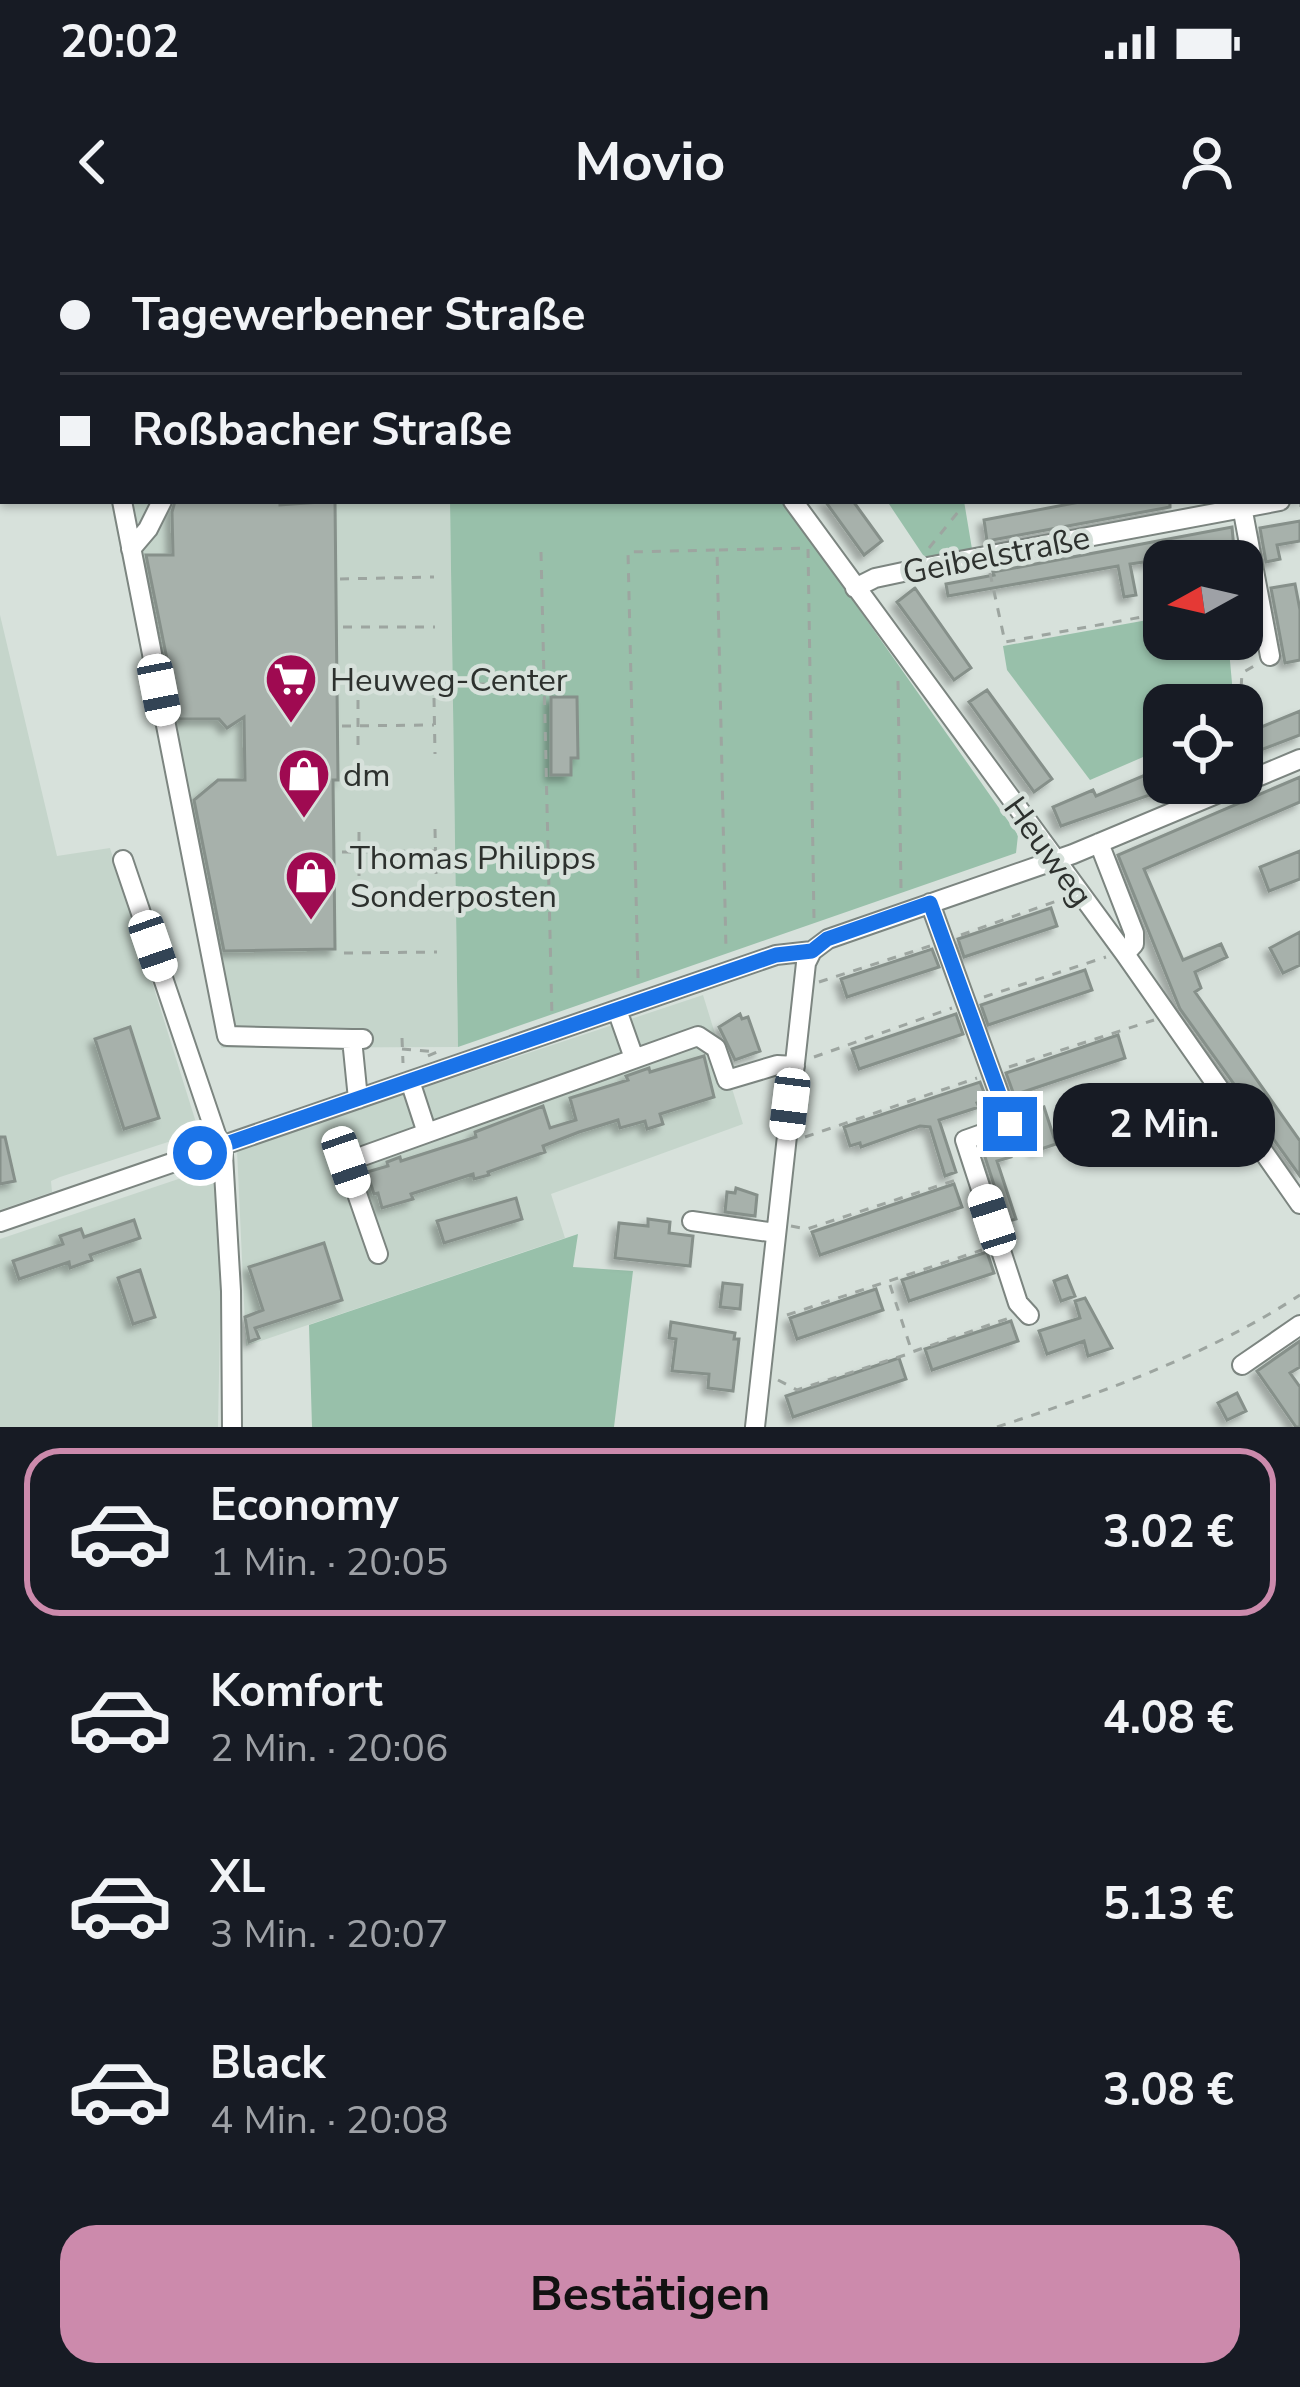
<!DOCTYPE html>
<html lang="de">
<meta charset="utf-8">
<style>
body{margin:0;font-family:"Nunito Sans",sans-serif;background:#242831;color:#f1f3f6;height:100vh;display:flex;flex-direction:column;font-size:45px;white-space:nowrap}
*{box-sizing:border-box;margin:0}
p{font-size:39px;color:#9ea1a6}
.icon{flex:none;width:66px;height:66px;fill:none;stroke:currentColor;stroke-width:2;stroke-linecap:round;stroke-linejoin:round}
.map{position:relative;height:1187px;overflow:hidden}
.details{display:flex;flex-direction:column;background:#171b24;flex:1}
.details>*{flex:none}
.hud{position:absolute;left:0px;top:0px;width:1302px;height:264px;box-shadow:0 3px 9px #0004;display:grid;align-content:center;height:264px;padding:0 60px;background:#171b24}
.needle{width:78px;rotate:262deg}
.fabs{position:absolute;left:1143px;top:300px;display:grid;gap:24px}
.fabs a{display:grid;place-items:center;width:120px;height:120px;border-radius:24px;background:#171b24;box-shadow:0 3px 9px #0004;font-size:60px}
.end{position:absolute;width:54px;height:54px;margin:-27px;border:15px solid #1a73e8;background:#fff;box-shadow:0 0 0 6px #fff}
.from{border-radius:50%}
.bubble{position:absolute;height:84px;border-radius:36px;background:#171b24;box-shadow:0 3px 9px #0004;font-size:39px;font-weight:700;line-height:84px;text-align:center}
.car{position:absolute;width:36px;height:72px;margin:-36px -18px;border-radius:15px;box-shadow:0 0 9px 3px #0007;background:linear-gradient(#fff 24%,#345 0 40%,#fff 0 76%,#345 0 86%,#fff 0)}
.hud b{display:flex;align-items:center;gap:42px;height:114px;font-size:45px}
.hud b+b{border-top:3px solid #363941}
.hud i{width:30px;height:30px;background:#f1f3f6}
ul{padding:21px 0 0;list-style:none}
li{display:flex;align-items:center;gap:36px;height:168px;margin:0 24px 18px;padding:0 36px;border:6px solid transparent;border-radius:36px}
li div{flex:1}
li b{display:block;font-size:45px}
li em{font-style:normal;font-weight:700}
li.selected{border-color:#cc8aac}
li>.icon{width:108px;height:108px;stroke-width:1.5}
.cta{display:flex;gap:24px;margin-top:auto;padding:24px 60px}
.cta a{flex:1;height:138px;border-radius:36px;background:#cc8aac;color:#111;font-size:48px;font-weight:700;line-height:138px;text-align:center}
.status{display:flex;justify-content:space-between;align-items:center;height:84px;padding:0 60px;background:#171b24;direction:ltr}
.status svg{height:33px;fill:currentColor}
header{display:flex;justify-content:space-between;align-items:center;height:156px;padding:0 60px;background:#171b24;font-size:54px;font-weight:700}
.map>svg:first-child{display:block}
.built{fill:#c5d5cb}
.green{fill:#98c0aa}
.building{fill:#a7b1ab;stroke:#86908a;stroke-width:3;filter:url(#shadow)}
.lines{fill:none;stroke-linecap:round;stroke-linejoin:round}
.minor-tunnel{stroke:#b5beb8;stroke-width:18;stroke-dasharray:18 9;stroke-linecap:butt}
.minor-casing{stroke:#7c8580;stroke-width:22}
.major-casing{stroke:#7c8580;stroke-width:26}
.path{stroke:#9da5a0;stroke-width:3;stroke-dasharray:9 9;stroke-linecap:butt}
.minor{stroke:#fff;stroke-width:18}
.major{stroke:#fff;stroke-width:21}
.route{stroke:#1a73e8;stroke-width:15}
.labels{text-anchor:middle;stroke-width:9;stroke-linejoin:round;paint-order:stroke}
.street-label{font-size:33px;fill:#2d312e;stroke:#d7e1db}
.poi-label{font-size:33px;fill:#2d312e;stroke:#d7e1db;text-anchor:start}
</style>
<div class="status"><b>20:02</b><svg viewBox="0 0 49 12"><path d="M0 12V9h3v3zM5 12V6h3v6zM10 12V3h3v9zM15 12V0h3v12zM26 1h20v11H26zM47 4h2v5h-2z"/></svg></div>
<header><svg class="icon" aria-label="back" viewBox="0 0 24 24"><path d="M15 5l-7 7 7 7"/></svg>Movio<svg class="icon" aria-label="person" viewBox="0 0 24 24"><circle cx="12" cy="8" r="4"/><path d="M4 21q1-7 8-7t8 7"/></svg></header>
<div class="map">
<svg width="1300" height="1187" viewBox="0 0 1300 1187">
<defs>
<filter id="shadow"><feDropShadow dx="-5.5" dy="5.5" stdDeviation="3" flood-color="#0004"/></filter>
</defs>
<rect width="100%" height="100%" fill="#d7e1db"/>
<path class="built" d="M0 67 3 261H450L458 807 221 808 111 263 0 262Z
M0 375 57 616 110 608 199 892 60 937 51 941 52 952 0 970Z
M703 755 743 884 551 954 565 998 246 1106 237 910Z
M223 924 218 1187H0V999Z"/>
<path class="green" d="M450 261H783L1018 595 1016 613 458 807Z
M887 261H964L972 309 925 318Z
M1164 377V399H1228L1234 465H1164V508L1090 540 1007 430 1003 406Z
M578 994 573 1027 633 1031 614 1187H312L309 1085Z"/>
<path class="building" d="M175 261H280V265L335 261 338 540H333L335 709 224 711 194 560 218 540H245L244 477 227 488 219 479H179L146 315H173L172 272Z
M825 261H853L882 301 864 315Z
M1085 261H1170V267L987 301 984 280Z
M1300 281V301L1277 305 1280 319 1266 322 1260 288Z
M1232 287 1234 309 1130 324 1136 355 1124 357 1118 326 948 356 946 344 994 335 993 332Z
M1295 344 1300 370V420L1285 423 1271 348Z
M915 348 971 428 954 440 897 362Z
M1246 358 1254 403 1242 405V359Z
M987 450 1052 539 1034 552 969 462Z
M551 457H577L578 518H571V535H551Z
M1300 471V495L1242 517V495Z
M1164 527V550L1061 586 1053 567 1093 550 1096 556Z
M1300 537V562L1144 629 1183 720 1221 704 1227 717 1195 732 1201 748 1195 752 1300 901V936L1180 769 1118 615Z
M1300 611V639L1269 651 1260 627Z
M1051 668 1057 686 964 717 958 699Z
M1300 692V725L1283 733 1270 708Z
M932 709 939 727 847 757 841 739Z
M1085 730 1092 750 988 785 981 765Z
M740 774 742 779 748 777 760 811 735 820 719 787Z
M956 774 963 794 859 829 852 809Z
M130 787 159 878 124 889 95 799Z
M1118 795 1125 818 1014 855 1006 833Z
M704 816 714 857 660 874 663 884 647 889 645 881 620 888 618 880 579 892 543 906 545 912 488 932 489 935 474 939 473 934 411 954 413 959 382 968 378 953 374 954 367 932 388 926 387 922 400 917 401 921 476 897 475 892 543 866 550 888 576 880 570 858 628 840 626 836 649 828 650 832Z
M980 842 987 860 977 863 979 867 939 880 956 932 945 936 930 887 920 886 861 907 860 903 850 906 844 887Z
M1044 867 1056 904 1035 911 1023 874Z
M0 897H5L15 941 0 944Z
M1008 906 1011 917 997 921 1016 979 1006 982 984 914Z
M954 944 962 967 820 1015 812 992Z
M736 948 757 955 755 976 725 972 727 952 735 953Z
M516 958 522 979 444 1003 437 981Z
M648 979 670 982 669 993 693 996 690 1026 615 1018 619 983 648 986Z
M134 980 140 998 90 1015 92 1020 70 1028 69 1022 19 1039 13 1021 63 1004 60 996 81 989 84 997Z
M324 1003 342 1060 255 1088 259 1098 249 1102 245 1077 263 1070 249 1027Z
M987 1012 994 1033 909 1061 902 1040Z
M140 1030 155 1077 133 1084 118 1038Z
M1067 1036 1075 1056 1061 1061 1054 1041Z
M723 1043 742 1045 740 1069 720 1067Z
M876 1049 883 1070 797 1099 790 1078Z
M1085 1058 1112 1108 1088 1116 1084 1101 1047 1114 1039 1091 1080 1078 1075 1061Z
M1011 1081 1018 1101 932 1130 925 1109Z
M671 1082 735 1093 734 1099H739L733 1151 708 1148 709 1134 672 1131 676 1099 669 1098Z
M1300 1101V1127L1290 1133 1300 1147V1187H1296L1257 1131Z
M899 1118 906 1139 793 1177 786 1156Z
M1237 1153 1246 1171 1227 1180 1218 1163Z"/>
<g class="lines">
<path class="minor-tunnel" d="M1299 258H1300"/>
<g class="minor-casing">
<path id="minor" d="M1287 3V0
M1299 75 1300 87
M122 261 227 796 352 799
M793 261 1125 714 1300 964
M1241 261 1270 416
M131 309 148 289 162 261
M855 348 875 338 922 328 1280 261
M1099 603 1134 693V704L1125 714
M123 620 223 915 231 1051 232 1187
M930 663 1010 884 965 900 1018 1063 1029 1075
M617 770 634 818
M358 859 352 799H363
M427 893 698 796 716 808 727 840 777 825 795 826
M692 981 776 993
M0 982 776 715 812 711 828 699 1073 614 1300 519
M378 1014 346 922 427 893 410 841
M1242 1125 1300 1085
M755 1187 806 723 812 711"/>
</g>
<g class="major-casing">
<path id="major" d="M625 0 627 3
M1299 17H1300
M0 38H3"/>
</g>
<path class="path" d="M658 0 661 3
M838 0V3
M1020 0V3
M1112 0 1113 3
M933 3H982
M1160 3 1253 0
M433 261V263
M354 264V261
M929 308 958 272
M719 310 808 308 814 679
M541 312 552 778
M990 333 1005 402 1164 373
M340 339 434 337
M343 387H435
M898 441 901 649
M458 444H541
M434 458 435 514
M358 460V513
M1240 465 1242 433 1254 426
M1242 484 1258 522
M342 486 434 485
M435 589 436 635
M359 592V636
M342 612 436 611
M961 695 1065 658
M344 713 437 712
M638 738 628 312 717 310 726 710
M819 742 930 706
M984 757 1106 717
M402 798 403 823
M402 809 437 812 421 819
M814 817 952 768
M1009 827 1154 780
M805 897 977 838
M791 986 807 989 959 939
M890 1045 912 1112 1012 1077
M787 1075 982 1010
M778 1140 797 1150 911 1113
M997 1187C1103 1152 1205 1117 1300 1055"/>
<use href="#minor" class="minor"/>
<use href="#major" class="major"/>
</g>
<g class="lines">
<path class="route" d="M200 913 776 715 812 711 827 699 930 663 1010 884"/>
</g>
<defs>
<g id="supermarket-pin" transform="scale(2.7)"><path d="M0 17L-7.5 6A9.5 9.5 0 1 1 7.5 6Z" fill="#9f0a51" stroke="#d7e1db"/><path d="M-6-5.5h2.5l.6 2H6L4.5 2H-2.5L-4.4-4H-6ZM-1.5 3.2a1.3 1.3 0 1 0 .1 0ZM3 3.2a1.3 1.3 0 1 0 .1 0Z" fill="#fff"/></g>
<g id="shop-pin" transform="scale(2.7)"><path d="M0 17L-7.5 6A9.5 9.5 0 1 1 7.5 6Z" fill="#9f0a51" stroke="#d7e1db"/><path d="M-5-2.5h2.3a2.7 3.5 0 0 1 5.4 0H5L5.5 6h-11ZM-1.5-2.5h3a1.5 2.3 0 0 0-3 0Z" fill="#fff"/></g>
</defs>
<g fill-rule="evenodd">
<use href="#supermarket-pin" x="291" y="439"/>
<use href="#shop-pin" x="304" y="534"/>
<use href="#shop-pin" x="311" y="636"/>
</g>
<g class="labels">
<g class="street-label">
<text transform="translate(996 314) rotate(-11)" y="12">Geibelstraße</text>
<text transform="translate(1049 611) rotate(54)" y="12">Heuweg</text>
</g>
<g class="poi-label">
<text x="330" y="451">Heuweg-Center</text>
<text x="343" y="546">dm</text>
<text x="350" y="629">Thomas Philipps<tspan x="350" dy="38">Sonderposten</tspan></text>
</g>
</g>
</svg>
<div class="fabs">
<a><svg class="needle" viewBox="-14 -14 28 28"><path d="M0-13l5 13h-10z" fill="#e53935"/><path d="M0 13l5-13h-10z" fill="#9ea1a6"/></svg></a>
<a><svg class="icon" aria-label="locate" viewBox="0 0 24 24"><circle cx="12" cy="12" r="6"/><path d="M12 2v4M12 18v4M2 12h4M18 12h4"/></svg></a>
</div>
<i class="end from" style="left:200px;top:913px"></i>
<i class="end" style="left:1010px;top:884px"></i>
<div class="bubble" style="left:1053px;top:843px;width:222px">2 Min.</div>
<i class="car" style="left:159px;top:450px;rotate:169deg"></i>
<i class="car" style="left:153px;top:706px;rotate:161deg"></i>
<i class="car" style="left:790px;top:864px;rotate:187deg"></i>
<i class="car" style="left:346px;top:922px;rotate:161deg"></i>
<i class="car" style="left:992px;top:980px;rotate:342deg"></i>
<div class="hud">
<b><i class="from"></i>Tagewerbener Straße</b>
<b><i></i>Roßbacher Straße</b>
</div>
</div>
<section class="details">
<ul>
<li class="selected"><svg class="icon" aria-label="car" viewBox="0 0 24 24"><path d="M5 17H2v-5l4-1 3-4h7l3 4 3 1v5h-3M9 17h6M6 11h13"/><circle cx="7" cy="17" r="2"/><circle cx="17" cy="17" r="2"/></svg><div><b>Economy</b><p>1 Min. · 20:05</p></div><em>3.02 €</em></li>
<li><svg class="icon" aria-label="car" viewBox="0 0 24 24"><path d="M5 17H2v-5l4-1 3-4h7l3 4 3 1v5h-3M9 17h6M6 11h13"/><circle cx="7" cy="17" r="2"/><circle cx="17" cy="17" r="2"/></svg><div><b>Komfort</b><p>2 Min. · 20:06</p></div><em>4.08 €</em></li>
<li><svg class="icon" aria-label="car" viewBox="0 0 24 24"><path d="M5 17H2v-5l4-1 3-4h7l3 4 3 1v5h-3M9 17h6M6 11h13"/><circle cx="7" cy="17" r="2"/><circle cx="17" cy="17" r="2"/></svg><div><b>XL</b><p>3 Min. · 20:07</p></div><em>5.13 €</em></li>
<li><svg class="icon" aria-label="car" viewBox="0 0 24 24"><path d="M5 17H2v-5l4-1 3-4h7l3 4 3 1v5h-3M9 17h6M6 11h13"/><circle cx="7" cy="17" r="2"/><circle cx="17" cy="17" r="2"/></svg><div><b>Black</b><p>4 Min. · 20:08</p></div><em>3.08 €</em></li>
</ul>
<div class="cta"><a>Bestätigen</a></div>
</section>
